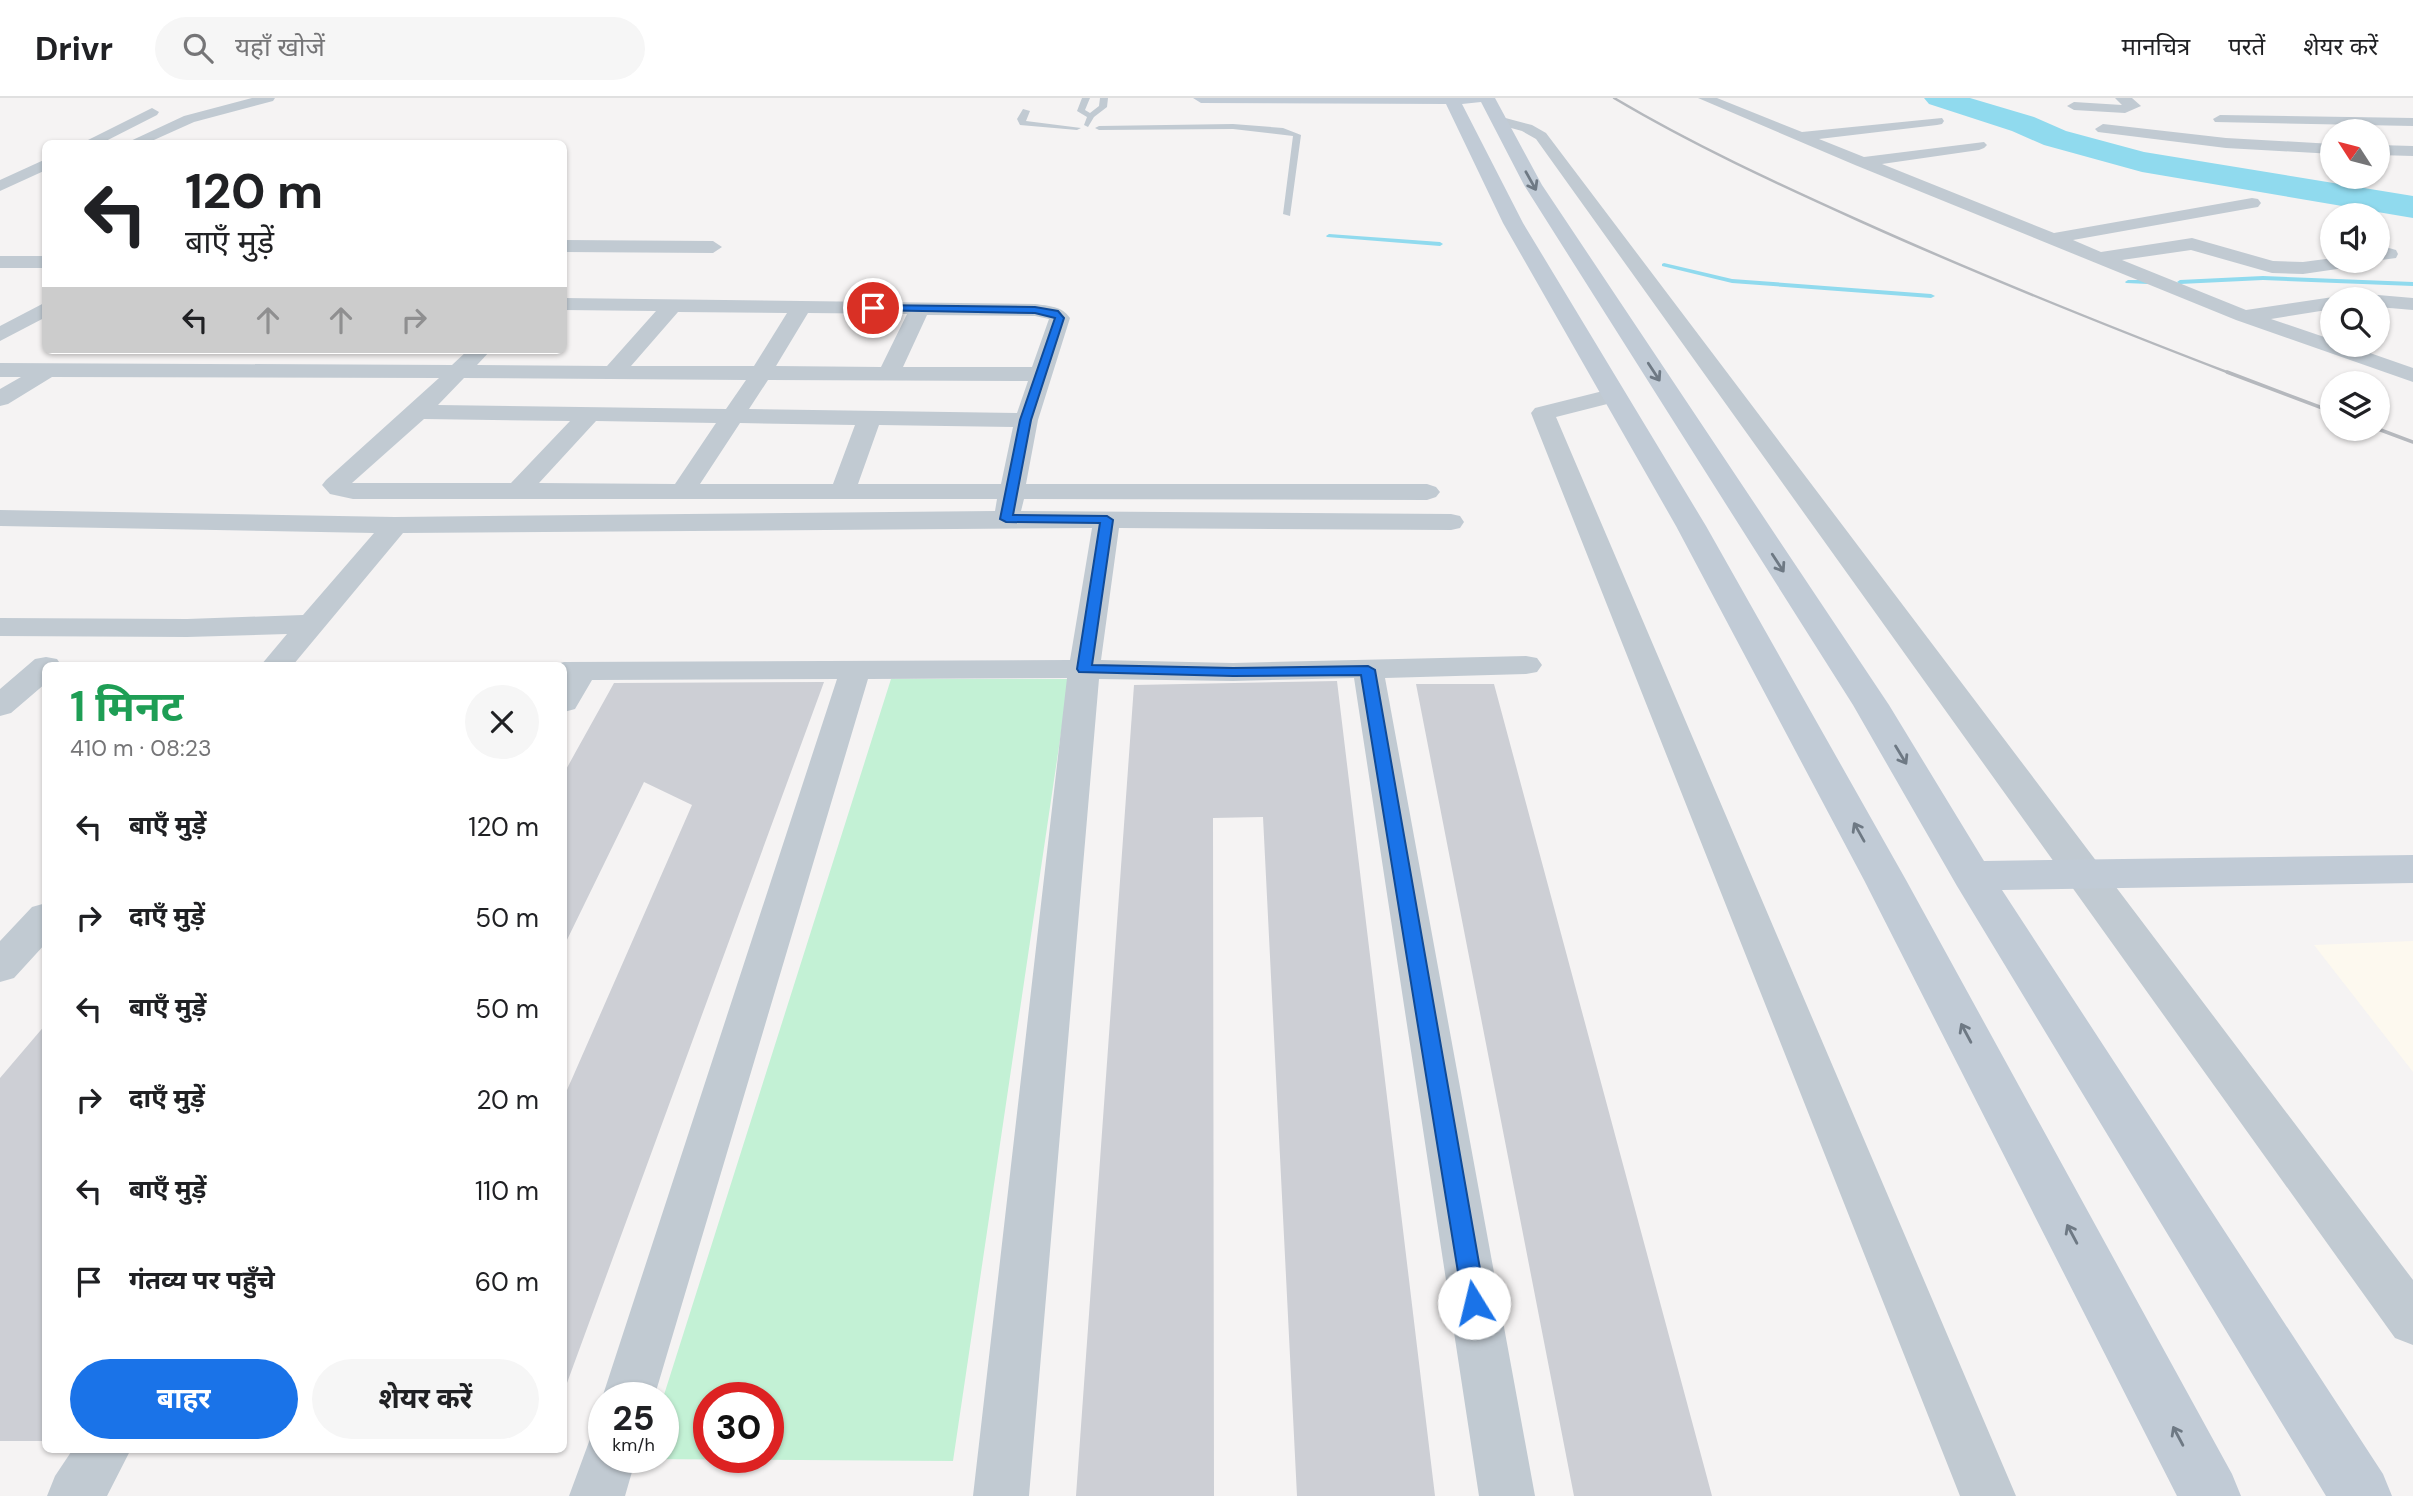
<!DOCTYPE html>
<html lang="hi">
<head>
<meta charset="utf-8">
<style>
	body { margin:0; font-family:"DM Sans","Noto Sans Devanagari",sans-serif; background:#f6f6f6; color:#202124; height:100vh; display:flex; flex-direction:column; font-size:26px; white-space:nowrap }
	* { box-sizing:border-box; margin:0 }
	p { font-size:23px; color:#757577 }
	.icon { flex:none; width:38px; height:38px; fill:none; stroke:currentColor; stroke-width:2; stroke-linecap:round; stroke-linejoin:round }
	.map { position:relative; flex:1; overflow:hidden }
	.panel { position:absolute; left:42px; top:564px; width:525px; height:791px; display:flex; flex-direction:column; background:#fff; border-radius:10px; box-shadow:0 2px 5px #0004 }
	.panel>* { flex:none }
	.banner { position:absolute; left:42px; top:42px; width:525px; height:214px; border-radius:10px; box-shadow:0 2px 5px #0004; background:#fff; color:#202124; overflow:hidden }
	.needle { width:46px; rotate:306deg }
	.controls { position:absolute; left:2320px; top:21px; display:grid; gap:14px }
	.controls a { display:grid; place-items:center; width:70px; height:70px; border-radius:50%; background:#fff; box-shadow:0 2px 5px #0004; font-size:35px }
	.speed { position:absolute; left:588px; top:1284px; display:flex; gap:14px; font-size:35px; font-weight:700; text-align:center }
	.speed>* { display:grid; place-content:center; width:91px; height:91px; border-radius:50%; background:#fff; box-shadow:0 2px 5px #0004; line-height:1 }
	.speed small { font-size:18px; font-weight:400 }
	.speed .limit { border:10px solid #d22; background:#fff; color:#111 }
	.pin { position:absolute; display:grid; place-items:center; width:60px; height:60px; color:#fff; margin:-30px; border:4px solid #fff; border-radius:50%; box-shadow:0 2px 7px #0007 }
	.me { position:absolute; width:77px; margin:-38px; rotate:351deg; stroke-linejoin:round; filter:drop-shadow(0 0 5px #0008) }
	.turn { display:flex; align-items:center; gap:24px; height:147px; padding:0 28px; font-size:32px }
	.turn .icon { width:91px; height:91px; stroke-width:2.5 }
	.turn b { display:block; font-size:49px; line-height:60px }
	.lanes { display:flex; align-items:center; height:66px; padding:0 28px; background:#0003; justify-content:center; gap:35px; direction:ltr }
	.lanes .off { opacity:.35 }
	.round { display:grid; place-items:center; flex:none; width:74px; height:74px; border-radius:37px; background:#f6f6f6 }
	.summary { display:flex; align-items:center; justify-content:space-between; height:119px; padding:0 28px }
	h1 { font-size:42px; font-weight:700; line-height:52px; color:#1e9e55 }
	.button { display:flex; gap:14px; margin-top:auto; padding:14px 28px }
	.button a { flex:1; height:80px; border-radius:42px; background:#1a73e8; color:#fff; font-size:28px; font-weight:700; line-height:80px; text-align:center }
	.button a+a { background:#f6f6f6; color:#202124 }
	ul { padding:0; list-style:none }
	li { display:flex; align-items:center; gap:21px; height:91px; padding:0 28px }
	li div { flex:1 }
	li b { display:block; font-size:26px }
	li em { font-style:normal }
	header { display:flex; align-items:center; gap:42px; box-sizing:border-box; height:98px; padding:0 35px; background:#fff; border-bottom:2px solid #e0e0e0 }
	header strong { font-size:33px }
	nav { display:flex; gap:38px; margin-inline-start:auto; font-size:24px }
	.search { width:490px; height:63px; background:#f6f6f6; display:flex; align-items:center; gap:18px; box-sizing:border-box; padding:0 24px; border-radius:38px; color:#757577; font-size:26px }
	.map>svg:first-child { display:block }
	.commercial { fill:#fdf9ef }
	.green { fill:#c3f1d5; fill-rule:evenodd }
	.lines { fill:none; stroke-linecap:round; stroke-linejoin:round }
	.stream { fill:#90daee; fill-rule:evenodd }
	.river { fill:#90daee; fill-rule:evenodd }
	.building { fill:#cdcfd5 }
	.lane { fill:#c1cad2; fill-rule:evenodd }
	.street { fill:#c1cad2; fill-rule:evenodd }
	.secondary { fill:#c1cbd6; fill-rule:evenodd }
	.rail-far1 { stroke:#b5b8bd; stroke-width:2.5 }
	.rail { stroke:#b5b8bd; stroke-width:3.5 }
	.oneway { stroke:#6e7984 }
	.route { fill:#1a73e8; stroke:#114b97; stroke-width:2 }
</style>
</head>
<body>
<header>
<strong>Drivr</strong>
<div class="search"><svg class="icon" aria-label="search" viewBox="0 0 24 24"><circle cx="10" cy="10" r="6"/><path d="M15 15l6 6"/></svg>यहाँ खोजें</div>
<nav><a>मानचित्र</a><a>परतें</a><a>शेयर करें</a></nav>
</header>
<div class="map">
<svg width="2413" height="1398" viewBox="0 0 2413 1398">
	<rect width="100%" height="100%" fill="#f5f3f3"/>
	<!-- commercial -->
	<path class="commercial" d="M2413 843V974L2314 847Z"/>
	<!-- green -->
	<path class="green" d="M891 581H1069L953 1363 643 1361 663 1360V1300ZM709 1300H768V1360H709Z"/>
	<g class="lines">
		<!-- stream -->
		<path class="stream" d="M1329 136 1440 144 1443 146 1440 148 1327 139 1326 138Z
			M1664 165 1732 181 1931 196 1935 198 1931 200 1732 185 1662 168V166Z
			M2263 178 2413 184V188L2263 182 2180 186 2177 184 2180 182Z
			M2128 182H2148L2151 184 2148 186 2126 185 2125 184Z"/>
		<!-- river -->
		<path class="river" d="M1924 0H1970L2034 19 2066 33 2144 54 2413 98V120L2142 74 2044 47 2012 33 1929 6Z"/>
	</g>
	<!-- building -->
	<path class="building" d="M1337 583 1435 1398H1297L1263 719 1213 720 1214 1398H1076L1134 587Z
		M824 584 567 1285 564 1284V999L692 707 644 684 564 848V675L614 585Z
		M1416 586H1494L1712 1398H1574Z
		M46 926V1343H0V980Z"/>
	<g class="lines">
		<!-- lane -->
		<path class="lane" d="M1082 0H1090L1085 12 1090 15 1099 8 1100 0H1108L1107 9 1094 19 1088 29 1084 27 1087 19 1077 13Z
			M1023 11 1030 13 1026 23 1081 30 1077 32 1020 27 1017 21Z
			M1233 26 1283 30 1301 37 1290 118 1283 116 1293 38 1233 31 1099 32 1095 30 1099 28Z"/>
		<!-- street -->
		<path class="street" d="M252 0H275L273 3 194 24 145 46H124L184 18Z
			M1698 0H1717L1802 34 1942 20 1944 23 1942 26 1937 27 1819 41 1864 59 1984 44 1987 47 1984 50 1979 52 1882 66 2054 135 2252 100 2258 101 2261 105 2258 109 2252 110 2073 142 2101 154 2192 140 2273 163 2303 164 2333 160V163H2360L2358 167 2351 169 2303 176 2272 175 2191 152 2122 162 2246 212 2333 199 2340 201H2333V211L2271 221 2333 242V247H2347L2413 270V284L2236 222 1855 67Z
			M2115 0H2132L2141 8 2125 15 2074 12 2067 8 2074 4 2122 7Z
			M152 10 159 14 157 17 100 46H80Z
			M2220 17 2413 20V28L2215 24 2213 21Z
			M1498 18 1532 27 1546 35 2413 1182V1247L2395 1240 1536 41 1522 33 1493 25 1491 22 1493 19Z
			M2103 26 2226 40 2333 46V56L2226 50 2098 34 2095 31Z
			M2378 47 2413 48V58L2378 57Z
			M46 61V72L0 93V82Z
			M564 142 713 143 722 149 713 155 564 154Z
			M2389 150 2396 152 2398 156 2396 160 2374 163H2378V152Z
			M0 158H46V170H0Z
			M2378 197 2413 200V212L2378 209V201H2369Z
			M564 200 1035 206C1049 208 1062 208 1070 220L1038 322 1026 386H1427L1436 389 1440 394 1436 399 1427 402 1024 401 1021 413 1451 416 1460 418 1464 424 1460 430 1451 432 1119 430 1101 562 1233 565 1526 558 1537 560 1542 567 1537 574 1526 576 1385 580 1535 1398H1479L1354 580 1233 583 1099 581 1029 1398H973L1067 580 868 581 654 1300H604V1305L602 1300 837 581 592 582 575 611 564 614V567H553L564 564 1070 562 1092 430 403 435 293 567H261L287 536 187 539 0 538V520L187 521 303 517 374 435 0 428V412L395 419 995 413 997 401H353L330 396 322 387 326 382 439 280 52 279 8 306 0 308V291L21 279H0V265L452 267 468 252H491L477 267 607 268 656 213 564 212ZM678 214 787 215 754 268H631ZM808 215 907 216 881 269 776 268ZM927 217 1035 218 1049 221 1032 269H903ZM464 280 746 282 726 311 438 307ZM768 282 1028 283 1017 315 749 311ZM424 321 570 323 511 385H352ZM596 323 716 325 675 386 539 385ZM740 325 855 327 833 386H700ZM879 327 1013 329 1001 386H858Z
			M46 204V219L0 243V228Z
			M1615 290 1623 292 1626 297 1623 302 1556 319 2016 1398H1960L1531 315 1535 310Z
			M46 559 57 561 61 567H46V585L11 615 0 618V591L35 561Z
			M46 805V845L14 880 0 884V843L32 809Z
			M604 1335V1360H636L625 1398H569L590 1341Z
			M73 1351H131L107 1398H47L55 1378Z"/>
		<!-- secondary -->
		<path class="secondary" d="M1193 0H1495L1542 87 1889 607 1984 763 2413 757V785L2002 792 2383 1376 2392 1398H2326L1957 788 1853 607 1524 87 1481 4 1462 6 1523 125 1706 428 1906 782 2232 1376 2241 1398H2177L1864 782 1676 428 1503 125 1446 6 1201 5Z"/>
		<!-- rail-far1 -->
		<path class="rail-far1" d="M1614 0C1693 47 1776 85 1860 123 1982 178 2107 228 2232 276"/>
		<!-- rail -->
		<path class="rail" d="M2227 274 2333 314
			M2378 331 2413 344"/>
	</g>
	<!-- one-way arrows -->
	<defs><path id="oneway-shaft" d="M-6 0H5M1.5-3L5.5 0L1.5 3" fill="none" stroke-width="1.6" stroke-linecap="round" stroke-linejoin="round" transform="scale(1.75)"/></defs>
	<g class="oneway">
		<use href="#oneway-shaft" transform="translate(1531 83) rotate(61)"/>
		<use href="#oneway-shaft" transform="translate(1654 274) rotate(57)"/>
		<use href="#oneway-shaft" transform="translate(1778 465) rotate(57)"/>
		<use href="#oneway-shaft" transform="translate(1901 657) rotate(59)"/>
		<use href="#oneway-shaft" transform="translate(1859 734) rotate(-119)"/>
		<use href="#oneway-shaft" transform="translate(1966 935) rotate(-118)"/>
		<use href="#oneway-shaft" transform="translate(2072 1136) rotate(-118)"/>
		<use href="#oneway-shaft" transform="translate(2178 1338) rotate(-118)"/>
	</g>
	<!-- route -->
	<path class="route" d="M873 207 1035 209 1058 213 1064 220 1031 322 1013 417 1107 418 1113 422 1092 567 1233 570 1368 568 1375 572 1486 1205 1482 1213 1474 1216 1466 1213 1463 1205 1361 577 1233 578 1079 574 1077 571 1100 425 1006 424 1000 421 1020 322 1055 220 1035 215 869 212 868 210Z"/>
</svg>
<div class="controls">
<a><svg class="needle" viewBox="-14 -14 28 28"><path d="M0-13l5 13h-10z" fill="#e53935"/><path d="M0 13l5-13h-10z" fill="#757577"/></svg></a>
<a><svg class="icon" aria-label="sound" viewBox="0 0 24 24"><path d="M4 9h4l5-4v14l-5-4H4zM17 9q2 3 0 6"/></svg></a>
<a><svg class="icon" aria-label="search" viewBox="0 0 24 24"><circle cx="10" cy="10" r="6"/><path d="M15 15l6 6"/></svg></a>
<a><svg class="icon" aria-label="layers" viewBox="0 0 24 24"><path d="M12 4l9 5-9 5-9-5zM3 14l9 5 9-5"/></svg></a>
</div>
<div class="speed"><div>25<small>km/h</small></div><div class="limit">30</div></div>
<div class="pin" style="left:873px;top:210px;background:#d93025"><svg class="icon" aria-label="arrive" viewBox="0 0 24 24"><path d="M6 21V4h12l-3 4 3 4H6"/></svg></div>
<svg class="me" style="left:1474px;top:1205px" viewBox="-20 -20 40 40"><circle r="19" fill="#fff"/><path d="M0-13L10 11 0 6-10 11z" fill="#1a73e8"/></svg>
<div class="banner">
<div class="turn"><svg class="icon" aria-label="left" viewBox="0 0 24 24"><path d="M17 20v-9H6M10 6l-5 5 5 5"/></svg><div><b>120 m</b>बाएँ मुड़ें</div></div>
<div class="lanes"><svg class="icon" aria-label="left" viewBox="0 0 24 24"><path d="M17 20v-9H6M10 6l-5 5 5 5"/></svg><svg class="icon off" aria-label="ahead" viewBox="0 0 24 24"><path d="M12 20V5M6 11l6-6 6 6"/></svg><svg class="icon off" aria-label="ahead" viewBox="0 0 24 24"><path d="M12 20V5M6 11l6-6 6 6"/></svg><svg class="icon off" aria-label="right" viewBox="0 0 24 24"><path d="M7 20v-9h11M14 6l5 5-5 5"/></svg></div>
</div>
<section class="panel">
<div class="summary"><div><h1>1 मिनट</h1><p>410 m · 08:23</p></div><a class="round"><svg class="icon" aria-label="close" viewBox="0 0 24 24"><path d="M6 6l12 12M18 6L6 18"/></svg></a></div>
<ul>
<li><svg class="icon" aria-label="left" viewBox="0 0 24 24"><path d="M17 20v-9H6M10 6l-5 5 5 5"/></svg><div><b>बाएँ मुड़ें</b></div><em>120 m</em></li>
<li><svg class="icon" aria-label="right" viewBox="0 0 24 24"><path d="M7 20v-9h11M14 6l5 5-5 5"/></svg><div><b>दाएँ मुड़ें</b></div><em>50 m</em></li>
<li><svg class="icon" aria-label="left" viewBox="0 0 24 24"><path d="M17 20v-9H6M10 6l-5 5 5 5"/></svg><div><b>बाएँ मुड़ें</b></div><em>50 m</em></li>
<li><svg class="icon" aria-label="right" viewBox="0 0 24 24"><path d="M7 20v-9h11M14 6l5 5-5 5"/></svg><div><b>दाएँ मुड़ें</b></div><em>20 m</em></li>
<li><svg class="icon" aria-label="left" viewBox="0 0 24 24"><path d="M17 20v-9H6M10 6l-5 5 5 5"/></svg><div><b>बाएँ मुड़ें</b></div><em>110 m</em></li>
<li><svg class="icon" aria-label="arrive" viewBox="0 0 24 24"><path d="M6 21V4h12l-3 4 3 4H6"/></svg><div><b>गंतव्य पर पहुँचे</b></div><em>60 m</em></li>
</ul>
<div class="button"><a>बाहर</a><a>शेयर करें</a></div>
</section>
</div>
</body>
</html>
